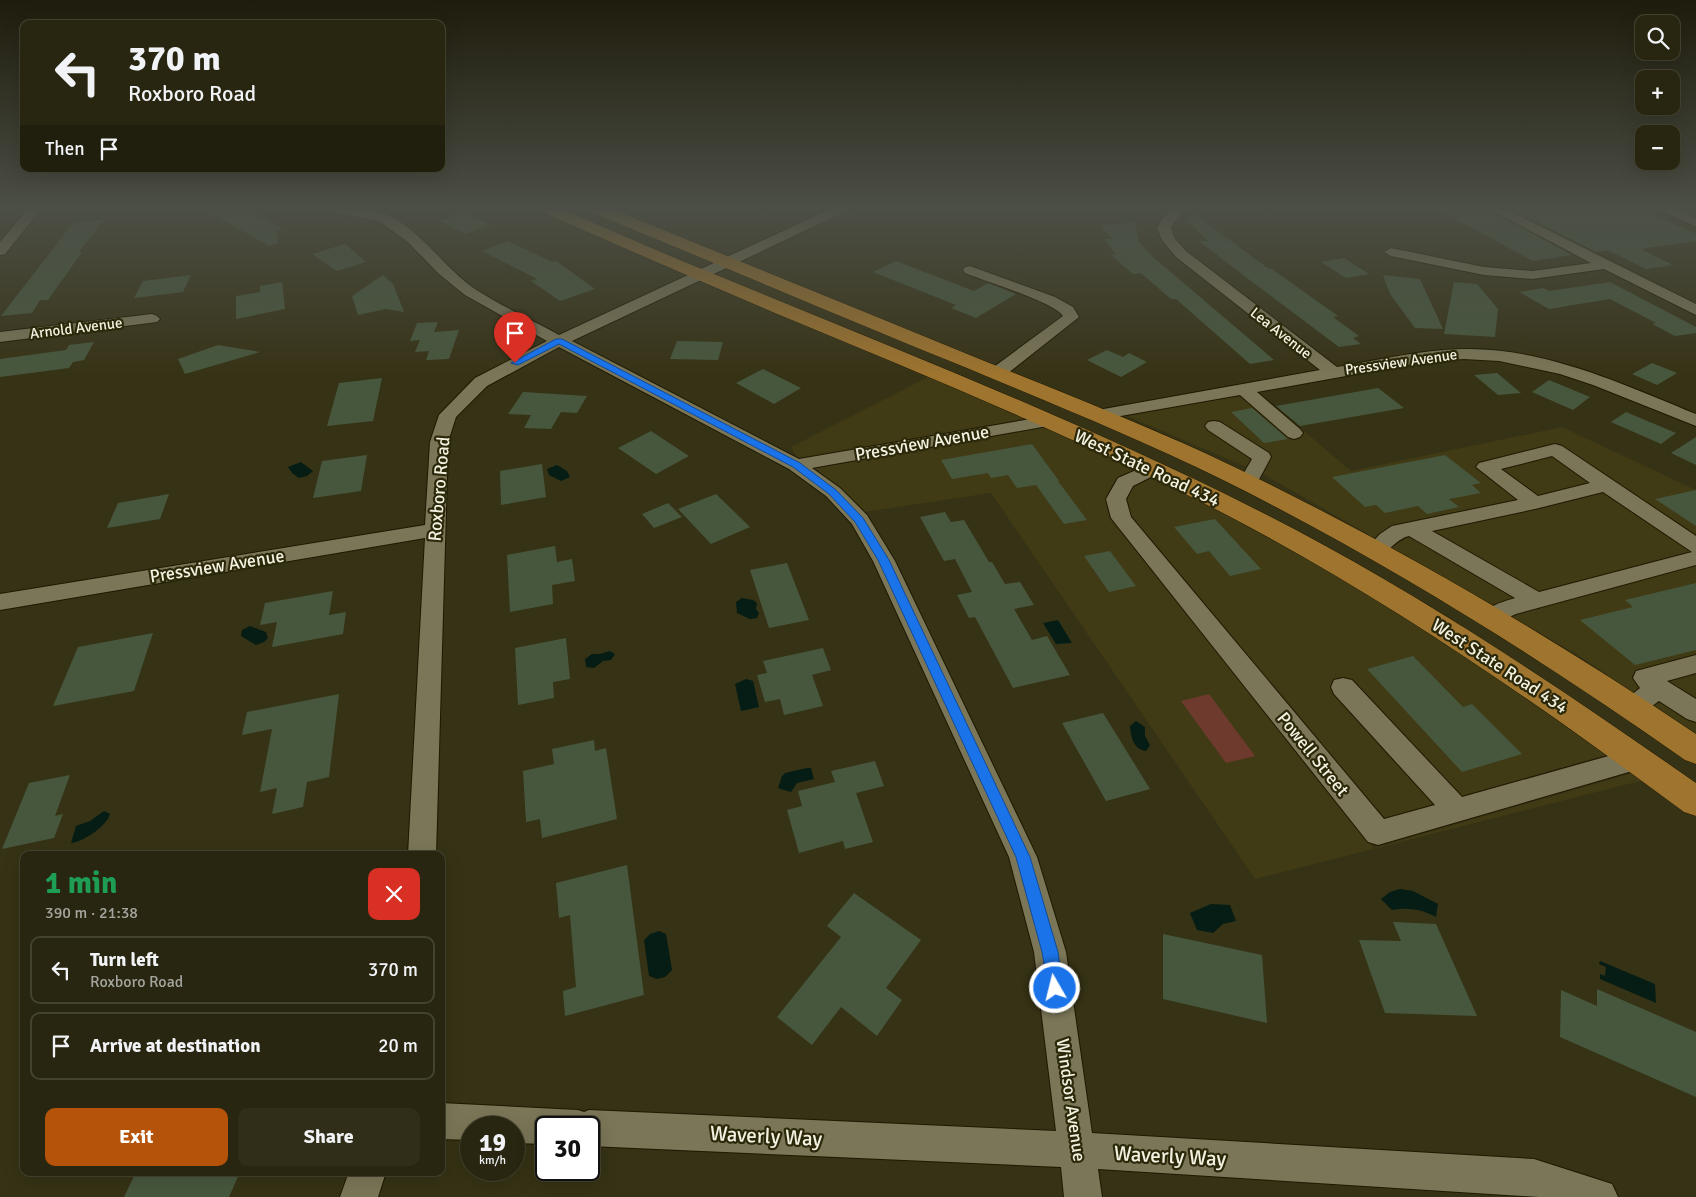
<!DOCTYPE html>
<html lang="en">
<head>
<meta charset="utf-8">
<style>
	body { margin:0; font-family:Signika,sans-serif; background:#302e19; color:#f1f3f6; height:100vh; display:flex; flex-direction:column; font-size:19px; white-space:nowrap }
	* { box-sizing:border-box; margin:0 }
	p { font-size:16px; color:#a5a59f }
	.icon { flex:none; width:28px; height:28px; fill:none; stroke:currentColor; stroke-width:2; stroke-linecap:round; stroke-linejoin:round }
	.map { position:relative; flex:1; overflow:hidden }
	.sheet { position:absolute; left:20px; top:851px; width:425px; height:325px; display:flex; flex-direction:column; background:#282610; border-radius:10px; box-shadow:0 5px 20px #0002,0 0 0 1px #444330 }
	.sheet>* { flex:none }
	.banner { position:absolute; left:20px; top:20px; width:425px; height:152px; border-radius:10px; box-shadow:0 5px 20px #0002,0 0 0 1px #444330; background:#282610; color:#f1f3f6; overflow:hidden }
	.tools { position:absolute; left:1635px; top:15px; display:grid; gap:10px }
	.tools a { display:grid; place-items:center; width:45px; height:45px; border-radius:10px; background:#282610; box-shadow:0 5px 20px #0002,0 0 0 1px #444330; font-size:25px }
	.speed { position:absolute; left:460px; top:1116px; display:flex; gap:10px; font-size:25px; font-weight:700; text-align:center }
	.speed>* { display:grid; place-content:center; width:65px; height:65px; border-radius:50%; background:#282610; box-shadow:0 5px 20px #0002,0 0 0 1px #444330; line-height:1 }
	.speed small { font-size:12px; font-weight:400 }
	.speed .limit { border:2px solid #111; border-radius:8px; background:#fff; color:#111 }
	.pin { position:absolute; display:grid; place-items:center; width:42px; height:42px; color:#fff; margin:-51px -21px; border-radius:50% 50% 50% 0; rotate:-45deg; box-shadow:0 0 5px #0007 }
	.pin .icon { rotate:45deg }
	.me { position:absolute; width:55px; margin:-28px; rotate:352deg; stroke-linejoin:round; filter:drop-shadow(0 0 4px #0008) }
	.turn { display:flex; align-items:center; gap:18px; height:105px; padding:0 25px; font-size:22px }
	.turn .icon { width:65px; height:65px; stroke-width:2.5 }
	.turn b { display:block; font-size:35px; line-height:42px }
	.then { display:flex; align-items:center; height:48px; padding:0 25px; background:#0003; gap:10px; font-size:19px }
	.round { display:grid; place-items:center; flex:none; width:52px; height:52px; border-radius:10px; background:#302e19 }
	.head { display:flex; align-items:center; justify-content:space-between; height:85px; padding:0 25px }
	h1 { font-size:30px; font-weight:700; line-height:38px; color:#1e9e55 }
	.primary-button { display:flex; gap:10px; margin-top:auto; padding:10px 25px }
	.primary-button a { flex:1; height:58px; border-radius:10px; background:#b45309; color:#fff; font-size:20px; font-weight:700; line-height:58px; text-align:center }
	.primary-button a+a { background:#302e19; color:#f1f3f6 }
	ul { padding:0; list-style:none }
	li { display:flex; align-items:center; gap:15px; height:68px; margin:0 10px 8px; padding:0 15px; border:2px solid #444330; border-radius:10px }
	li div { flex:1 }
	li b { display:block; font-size:19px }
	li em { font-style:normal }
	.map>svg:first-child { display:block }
	.built { fill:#403a15 }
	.green { fill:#6e3a2e }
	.water { fill:#051d14 }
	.building { fill:#47573d }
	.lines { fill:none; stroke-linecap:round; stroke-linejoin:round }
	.minor-casing { stroke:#1e1900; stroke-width:2 }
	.major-casing { stroke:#1e1900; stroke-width:1 }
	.minor { fill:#7b7657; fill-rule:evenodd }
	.major { fill:#9f742e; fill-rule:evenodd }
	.route { fill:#1a73e8; stroke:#114b97 }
	.labels { text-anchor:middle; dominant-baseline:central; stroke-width:4.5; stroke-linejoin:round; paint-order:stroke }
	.far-street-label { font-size:15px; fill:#f3f1e0; stroke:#2c280a }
	.street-label { font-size:18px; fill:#f3f1e0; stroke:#2c280a }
	.near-street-label { font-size:21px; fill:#f3f1e0; stroke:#2c280a }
</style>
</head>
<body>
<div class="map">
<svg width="1696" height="1197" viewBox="0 0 1696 1197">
	<rect width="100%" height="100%" fill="#363215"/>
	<!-- built -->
	<path class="built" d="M932 375 1030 419 799 459 797 458 791 447Z
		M1257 391 1351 471 1562 427 1696 490V736L1578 655 1265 475 1125 415Z
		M1046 426 1137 469 1115 480 1106 497 1111 520 1374 848 1639 771 1648 779 1255 879 991 493 864 512 842 489 813 467Z
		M1153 477 1186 493 1376 597 1613 753 1382 819 1131 517 1127 500 1134 485Z"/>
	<!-- green -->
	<path class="green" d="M1209 694 1255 756 1226 763 1181 701Z"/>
	<!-- water -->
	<path class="water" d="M301 462 313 471 307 476 299 478 292 473 288 467Z
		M557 465 567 471 570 477 561 481 549 475 547 469Z
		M742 598 753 600 757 603 756 609 759 613 757 618 750 619 737 613 736 602Z
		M1058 620 1072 643 1056 644 1043 623Z
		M250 626 266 632 268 638 264 642 256 645 241 636 242 630Z
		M610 651 615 654 611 660 603 661 594 668 586 667 585 659 592 654H600Z
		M746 679 753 681 759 707 741 711 735 684Z
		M1136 721 1145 727V736L1150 745 1146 751C1133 749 1131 737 1130 726Z
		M807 768H811L814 779 797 783 791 792 778 788 782 776 785 773Z
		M104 811 110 814C107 826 83 842 71 843L76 826 90 821Z
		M1400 889 1413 891 1438 904 1436 917C1422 909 1408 907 1392 910L1381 899 1390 892Z
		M1211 904 1230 905 1236 921 1223 924 1213 933 1197 930 1190 913Z
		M659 931 666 934 672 970 665 977 657 979 649 976 644 940 650 934Z
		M1600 961 1655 984 1656 1003 1600 979V974L1605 976 1606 967 1599 964Z"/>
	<!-- building -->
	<path class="building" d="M204 209H245L283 229 275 232 277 233 278 243 269 246Z
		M1437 209H1487L1572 255 1533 261Z
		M1511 209H1640L1696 234V241L1641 249 1673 265 1646 269 1607 250 1596 252Z
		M465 212 490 225 465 234 440 221Z
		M1193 213 1269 269H1272L1338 316 1333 317 1359 336 1353 338 1361 344 1339 347 1247 278 1199 241H1208L1187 220Z
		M104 220 79 252H82L48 300H40L32 313 1 316 73 223Z
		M1135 222 1139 242 1153 257 1274 360 1250 364 1176 299H1171L1141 273 1133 274 1111 255 1116 254 1104 239H1112L1101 226Z
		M508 241 552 262 556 261 595 289 560 301 531 281 537 279 482 251Z
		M345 244 366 262 337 271 312 254Z
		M1344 258 1369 274 1346 278 1321 262Z
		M896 261 974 291 988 283 1016 294 976 318 951 308 956 305 873 272Z
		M191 275 183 292 134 298 143 281Z
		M383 275 393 284 404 312 386 309 358 315 352 296Z
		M1383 275 1420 279 1443 329 1415 328 1390 294Z
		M282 282 285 309 236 319V296L260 292V286Z
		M1454 282 1477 284 1498 309 1495 337 1444 334Z
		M1610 282 1696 327V333L1675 336 1652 324 1656 323 1610 299 1549 309 1519 292 1544 288 1549 291Z
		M438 322 434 332 459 330 449 359 426 360 429 351 415 352 420 340 410 341 417 323Z
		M677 341 723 342 718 360 670 359Z
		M94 342 84 360 73 362 69 368 0 377V359L66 350 69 345Z
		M218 345 260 352 185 374 178 359Z
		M1107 350 1123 357 1129 353 1147 362 1121 377 1087 360Z
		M1652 363 1677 373 1657 385 1632 374Z
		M763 369 801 388 774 404 736 383Z
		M1497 373 1521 393 1498 395 1474 375Z
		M382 378 373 421 327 426 339 383Z
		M1549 380 1590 397 1573 410 1532 392Z
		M1378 388 1404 408 1300 426 1276 406Z
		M523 392 587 396 577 413 561 412 551 429 524 428 531 415 508 414Z
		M1252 408 1287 438 1288 439 1264 443 1231 412Z
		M1626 412 1676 433 1661 444 1611 422Z
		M651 431 689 456 656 474 618 448Z
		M1696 437V465L1671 453Z
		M1032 444 1059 481H1058L1087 520 1064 524 1036 485 1017 488 1008 475 991 478 988 473 952 479 941 460Z
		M367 455 361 491 313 498 322 461Z
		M1445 455 1481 483 1472 485 1481 493 1449 499 1459 507 1427 514 1418 506 1385 513 1376 505 1365 507 1332 477Z
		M542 464 546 497 501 505 500 471Z
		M1696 490V526L1655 499Z
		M169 494 160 519 107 528 118 503Z
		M716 494 750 527 711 544 678 509Z
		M668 503 682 517 654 528 642 514Z
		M945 512 951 522 964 520 989 562H992L1005 584 1020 582 1034 605 1014 609 1032 640 1047 636 1070 675 1013 688 975 617 969 618 957 595 972 592 955 559 944 561 920 517Z
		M1215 519 1261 569 1230 576 1209 551 1197 554 1174 527Z
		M555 546 557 562 572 559 575 581 552 585 553 604 510 612 507 555Z
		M1110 551 1136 586 1109 592 1084 556Z
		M787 563 809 620 769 628 750 570Z
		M1696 583V650L1635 665 1580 620 1633 607 1625 600Z
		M333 591 329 615 346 612 343 634 272 647 277 622 260 625 265 603Z
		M153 633 134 691 53 706 78 647Z
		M566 638 570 679 553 682 554 698 518 705 515 648Z
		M823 648 831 670 812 675 823 706 784 715 780 699 765 702 757 675 767 673 763 661Z
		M1413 656 1463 707 1472 704 1522 754 1462 772 1367 669Z
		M339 694 329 777 307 782 303 807 272 814 277 788 260 792 272 729 242 735 247 712Z
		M1103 713 1150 789 1106 801 1062 723Z
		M594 740 595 751 606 748 617 819 542 838 540 819 526 822 523 771 554 764 552 749Z
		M875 761 884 786 856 793 873 842 845 849 843 841 799 853 787 810 802 806 798 791 835 782 831 771Z
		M70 775 55 816 63 814 54 838 2 849 29 783Z
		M627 865 644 995 565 1016 563 991 576 987 570 915 559 918 556 883Z
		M854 893 921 940 886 988 902 1000 877 1036 841 1007 812 1045 777 1017 841 937 827 926Z
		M1393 922 1436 924 1477 1016 1385 1013 1359 940 1401 941Z
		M1163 934 1262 955 1267 1023 1163 999Z
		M1597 989 1696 1032V1097L1560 1037 1561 990 1597 1006Z
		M136 1172H240L229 1197H124Z"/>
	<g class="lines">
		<!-- minor casing -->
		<g class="minor-casing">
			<path id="minor" d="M28 209H41L5 254 0 255V242Z
				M330 209C348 209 370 208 387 215 419 228 445 269 475 289 501 306 532 320 559 335L815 216 832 209H851L572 341 799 459 1048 416 1054 417 1057 421 1054 425 1048 426 812 468 840 488 867 515 895 561 1037 857 1066 952 1092 1133 1534 1159 1612 1184 1618 1197H1539L1098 1169 1102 1197H1064L1061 1167 589 1146V1128H546V1144L514 1143V1128H471V1140L441 1139V1103L578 1110 584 1112 589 1110 1056 1131 1034 952 1009 857 873 561 852 524 826 496 789 469 559 347 487 386 456 417 448 442 436 855H408L425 538 0 610V594L425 525 430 442 439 415 475 378 547 341 465 295 439 274 408 242 379 221 336 213Z
				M1173 209H1187L1174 222 1171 228 1175 239 1186 251 1337 367C1379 360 1420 350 1462 349 1543 347 1623 384 1696 414V426L1593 385 1560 374 1499 361 1464 359 1429 361 1257 392 1300 429 1303 433 1300 437 1294 439 1288 437 1240 395 1098 420 1092 419 1089 415 1092 411 1098 410 1320 370 1176 257 1162 240 1157 228 1163 217Z
				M1489 209H1506L1696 304V315L1604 269 1532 279 1484 275 1391 256 1384 252 1391 248 1484 267 1532 271 1591 263Z
				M1659 209H1677L1696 218V227Z
				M970 266 1055 297 1073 307 1079 317 1003 377H991L989 373 991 369 1063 316C1056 303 982 280 965 273L963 270 965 267Z
				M152 314 157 316 160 319 157 322 0 342V332Z
				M1214 421 1220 422 1269 453 1271 457 1255 487 1248 489 1241 487 1238 483 1252 459 1208 430 1205 426 1208 422Z
				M1555 444 1562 446 1696 536V565L1516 614 1491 625 1483 623 1480 617C1486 606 1503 602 1515 598L1409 536C1392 540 1387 560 1368 555L1365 550 1380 534 1392 526 1518 500 1476 467 1479 463ZM1552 456 1590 483 1538 496 1501 469ZM1603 492 1692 552 1539 592 1432 531 1535 509Z
				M1152 463 1159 465 1162 469 1159 473 1133 486 1126 499 1131 517 1384 819 1435 805 1334 694 1331 687 1334 680 1343 678 1352 680 1462 797 1637 748 1646 751 1650 759 1646 767 1378 845 1368 842 1111 518 1106 499 1118 478Z
				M1696 655V673L1667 681 1696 699V722L1687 719 1659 701C1645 710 1642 721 1624 715L1620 708 1624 701 1640 688 1633 678 1636 671Z
				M349 1172H386L378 1197H340Z"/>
		</g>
		<!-- major casing -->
		<g class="major-casing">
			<path id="major" d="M541 209H562C606 228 648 247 692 265 895 349 1101 428 1296 530 1436 604 1567 693 1696 783V816L1684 812C1536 702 1385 597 1221 512 1076 437 925 375 775 313 697 280 620 246 542 212Z
				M590 209H612C734 259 856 308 977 358 1054 389 1131 419 1207 454 1377 534 1540 629 1696 734V764L1685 760C1537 656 1384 560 1221 479 1138 438 1053 404 967 368 842 317 717 264 591 212Z"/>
		</g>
		<!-- minor -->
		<use href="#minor" class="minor"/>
		<!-- major -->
		<use href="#major" class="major"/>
	</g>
	<!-- sky -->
	<linearGradient id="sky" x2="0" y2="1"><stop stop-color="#1e1c0c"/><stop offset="0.55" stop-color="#4c4f46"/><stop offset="1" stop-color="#4c4f46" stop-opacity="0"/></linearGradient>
	<rect width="1696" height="377" fill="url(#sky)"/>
	<!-- route -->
	<path class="route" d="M556 339H562L800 463 836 490 863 518 889 560 1030 857 1058 952 1063 988 1061 993 1055 996 1049 993 1042 952 1016 857 878 560 855 522 829 494 793 467 559 344 518 365 511 363Z"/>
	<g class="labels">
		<!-- far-street labels -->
		<g class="far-street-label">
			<text transform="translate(76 328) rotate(-7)">Arnold Avenue</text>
			<text transform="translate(1281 333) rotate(38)">Lea Avenue</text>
			<text transform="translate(1401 362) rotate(-8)">Pressview Avenue</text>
		</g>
		<!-- street labels -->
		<g class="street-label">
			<text transform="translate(922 443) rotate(-10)">Pressview Avenue</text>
			<text transform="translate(1147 468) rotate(25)">West State Road 434</text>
			<text transform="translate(439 489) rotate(-85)">Roxboro Road</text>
			<text transform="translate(217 566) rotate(-9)">Pressview Avenue</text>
			<text transform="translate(1500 666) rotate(33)">West State Road 434</text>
			<text transform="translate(1313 754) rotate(51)">Powell Street</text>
			<text transform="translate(1071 1100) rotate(82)">Windsor Avenue</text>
		</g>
		<!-- near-street labels -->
		<g class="near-street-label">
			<text transform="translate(766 1136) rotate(3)">Waverly Way</text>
			<text transform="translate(1170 1156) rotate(3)">Waverly Way</text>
		</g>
	</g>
</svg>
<div class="tools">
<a><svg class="icon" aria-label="search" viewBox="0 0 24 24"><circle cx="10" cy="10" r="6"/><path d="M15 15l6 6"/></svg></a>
<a>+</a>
<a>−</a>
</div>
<div class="speed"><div>19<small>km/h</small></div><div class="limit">30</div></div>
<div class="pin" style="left:515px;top:363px;background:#d93025"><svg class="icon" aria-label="arrive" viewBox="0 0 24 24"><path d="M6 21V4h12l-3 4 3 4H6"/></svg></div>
<svg class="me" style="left:1055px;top:988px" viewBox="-20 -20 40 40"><circle r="17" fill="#1a73e8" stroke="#fff" stroke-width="3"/><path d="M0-11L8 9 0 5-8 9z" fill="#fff"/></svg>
<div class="banner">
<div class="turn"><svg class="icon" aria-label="left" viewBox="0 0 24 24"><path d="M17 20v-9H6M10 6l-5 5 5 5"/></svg><div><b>370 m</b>Roxboro Road</div></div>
<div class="then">Then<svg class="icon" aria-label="arrive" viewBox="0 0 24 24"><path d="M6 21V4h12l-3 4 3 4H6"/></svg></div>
</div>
<section class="sheet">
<div class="head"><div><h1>1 min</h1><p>390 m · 21:38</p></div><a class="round" style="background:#d93025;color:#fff"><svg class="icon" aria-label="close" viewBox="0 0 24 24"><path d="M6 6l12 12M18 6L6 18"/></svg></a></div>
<ul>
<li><svg class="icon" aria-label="left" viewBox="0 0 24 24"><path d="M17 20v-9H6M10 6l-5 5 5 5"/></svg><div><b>Turn left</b><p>Roxboro Road</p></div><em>370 m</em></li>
<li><svg class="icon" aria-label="arrive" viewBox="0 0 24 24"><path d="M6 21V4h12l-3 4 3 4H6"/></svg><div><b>Arrive at destination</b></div><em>20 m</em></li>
</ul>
<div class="primary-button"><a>Exit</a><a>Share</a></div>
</section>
</div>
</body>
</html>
